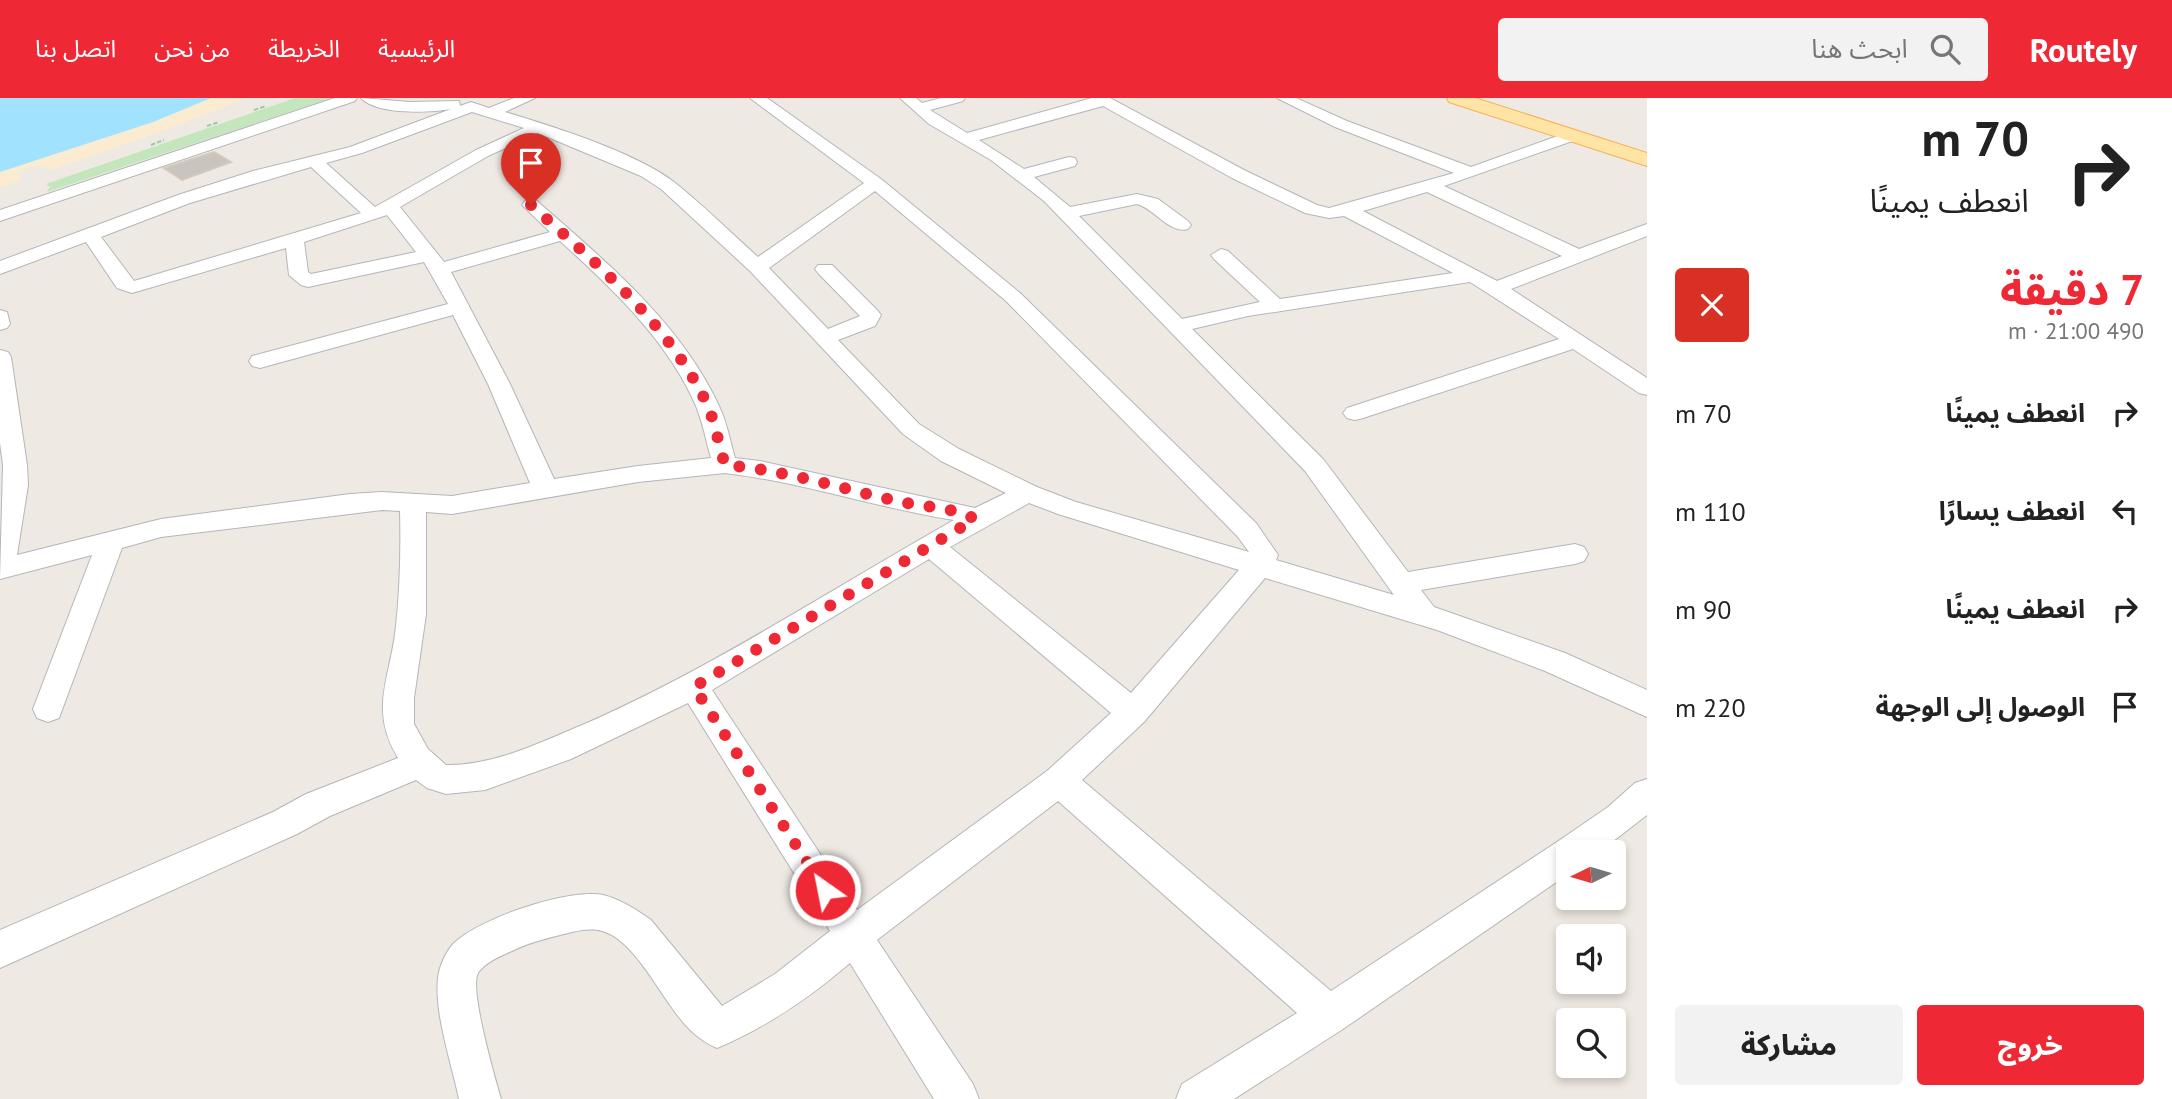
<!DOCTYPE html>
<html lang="ar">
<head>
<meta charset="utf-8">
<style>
	body { margin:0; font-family:"PT Sans","Noto Sans Arabic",sans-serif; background:#f2f2f2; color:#222; direction:rtl; height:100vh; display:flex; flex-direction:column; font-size:26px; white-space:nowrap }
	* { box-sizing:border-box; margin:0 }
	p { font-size:23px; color:#767676 }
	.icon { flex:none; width:38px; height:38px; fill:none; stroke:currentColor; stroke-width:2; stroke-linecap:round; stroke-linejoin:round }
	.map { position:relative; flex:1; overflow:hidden; direction:ltr }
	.side { display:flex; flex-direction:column; background:#fff; width:525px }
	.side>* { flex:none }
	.hud { background:#fff; color:#222; overflow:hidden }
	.needle { width:46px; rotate:265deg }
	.tools { position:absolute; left:1556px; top:742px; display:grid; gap:14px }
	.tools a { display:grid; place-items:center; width:70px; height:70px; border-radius:7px; background:#fff; box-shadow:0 4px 10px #0003; font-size:35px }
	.pin { position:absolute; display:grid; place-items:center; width:60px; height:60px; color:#fff; margin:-72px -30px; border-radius:50% 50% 50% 0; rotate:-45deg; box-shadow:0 0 7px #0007 }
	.pin .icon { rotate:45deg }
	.me { position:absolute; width:77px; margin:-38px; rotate:327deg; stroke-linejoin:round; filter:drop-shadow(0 0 5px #0008) }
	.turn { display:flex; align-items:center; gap:24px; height:147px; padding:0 28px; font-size:32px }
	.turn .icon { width:91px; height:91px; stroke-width:2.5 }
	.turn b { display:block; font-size:49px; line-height:60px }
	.round { display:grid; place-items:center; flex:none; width:74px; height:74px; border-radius:7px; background:#f2f2f2 }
	.summary { display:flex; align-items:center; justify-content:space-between; height:119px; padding:0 28px }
	h1 { font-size:42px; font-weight:800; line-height:52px; color:#ee2834 }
	.primary-button { display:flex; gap:14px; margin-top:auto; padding:14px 28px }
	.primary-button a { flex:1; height:80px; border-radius:7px; background:#ee2834; color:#fff; font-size:28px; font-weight:800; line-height:80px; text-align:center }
	.primary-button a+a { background:#f2f2f2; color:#222 }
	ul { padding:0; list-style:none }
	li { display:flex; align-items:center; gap:21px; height:98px; padding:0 28px }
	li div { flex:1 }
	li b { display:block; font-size:26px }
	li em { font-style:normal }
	header { display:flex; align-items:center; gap:42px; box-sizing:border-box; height:98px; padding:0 35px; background:#ee2834; color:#fff }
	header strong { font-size:33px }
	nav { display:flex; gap:38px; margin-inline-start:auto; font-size:24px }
	.search { width:490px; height:63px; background:#f2f2f2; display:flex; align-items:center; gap:18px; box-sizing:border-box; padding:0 24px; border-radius:7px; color:#767676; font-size:26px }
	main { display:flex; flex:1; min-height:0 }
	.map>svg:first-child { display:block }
	.green { fill:#c3e6bd }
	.sand { fill:#fbebd0 }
	.water { fill:#a1e3ff }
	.building { fill:#c9c4be; stroke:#d2cac0; stroke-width:2 }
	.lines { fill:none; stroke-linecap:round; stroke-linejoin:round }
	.minor-casing { stroke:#b3b6ba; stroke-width:2 }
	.major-casing { stroke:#f5b254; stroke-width:2 }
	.path { stroke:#99cca0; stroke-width:2; stroke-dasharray:4.5 2; stroke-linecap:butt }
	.minor { fill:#fff; fill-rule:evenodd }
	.major { fill:#ffe4a6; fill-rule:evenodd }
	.route { stroke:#ee2834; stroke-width:12; stroke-dasharray:0 21.6 }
</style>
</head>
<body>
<header>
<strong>Routely</strong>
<div class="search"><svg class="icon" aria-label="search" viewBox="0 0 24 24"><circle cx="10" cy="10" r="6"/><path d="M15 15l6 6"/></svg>ابحث هنا</div>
<nav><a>الرئيسية</a><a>الخريطة</a><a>من نحن</a><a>اتصل بنا</a></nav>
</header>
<main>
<section class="side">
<div class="hud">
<div class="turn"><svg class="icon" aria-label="right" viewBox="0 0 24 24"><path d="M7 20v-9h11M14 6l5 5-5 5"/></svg><div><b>70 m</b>انعطف يمينًا</div></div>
</div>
<div class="summary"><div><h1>7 دقيقة</h1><p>490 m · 21:00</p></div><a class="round" style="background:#d93025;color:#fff"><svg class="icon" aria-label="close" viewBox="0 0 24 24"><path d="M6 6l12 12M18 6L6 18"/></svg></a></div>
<ul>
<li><svg class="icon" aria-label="right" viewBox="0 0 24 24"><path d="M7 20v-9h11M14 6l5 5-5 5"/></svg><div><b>انعطف يمينًا</b></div><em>70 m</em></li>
<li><svg class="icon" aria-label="left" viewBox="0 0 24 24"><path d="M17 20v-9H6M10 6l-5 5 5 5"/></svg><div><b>انعطف يسارًا</b></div><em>110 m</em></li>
<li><svg class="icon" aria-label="right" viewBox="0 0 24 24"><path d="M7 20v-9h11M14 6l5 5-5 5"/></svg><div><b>انعطف يمينًا</b></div><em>90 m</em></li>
<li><svg class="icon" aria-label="arrive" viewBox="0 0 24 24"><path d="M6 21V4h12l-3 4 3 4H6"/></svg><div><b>الوصول إلى الوجهة</b></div><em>220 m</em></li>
</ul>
<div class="primary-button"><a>خروج</a><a>مشاركة</a></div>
</section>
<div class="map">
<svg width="1647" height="1001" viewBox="0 0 1647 1001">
	<rect width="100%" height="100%" fill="#eee9e2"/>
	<!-- green -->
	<path class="green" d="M295 0H332L47 94 50 89 46 86Z"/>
	<!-- sand -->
	<path class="sand" d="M211 0H247L168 31 52 72C40 66 27 67 17 77L21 82 0 90V74L153 24Z"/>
	<!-- water -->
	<path class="water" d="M0 0H211L153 24 0 74Z"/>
	<!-- building -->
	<path class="building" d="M214 54 231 64 182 82 164 70Z"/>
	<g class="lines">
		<!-- minor casing -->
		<g class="minor-casing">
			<path id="minor" d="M335 0H357L355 3 0 123V112Z
				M361 0 410 4 459 3 460 8 471 4 489 10 514 0H535L505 14C552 28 635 54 674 84 703 107 730 134 758 159L864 85 750 0H767L881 81 1020 195 1256 425 1278 457 1276 462 1394 497 1305 373 1044 103 991 62 929 26 900 0H916L922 5 941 0H965L963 3 930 12 967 35 1092 0H1110L1244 72 1317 107 1329 110 1454 75 1335 29 1277 0H1296L1347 23 1471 69 1566 35H1578L1580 38 1578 41 1444 88 1579 151 1647 126V138L1511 191 1647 280V297L1639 295 1573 251 1363 320 1355 322 1347 320 1343 315 1347 310 1559 241 1470 184 1248 218 1192 231 1323 361 1408 474 1575 446 1584 449 1588 456 1584 463 1575 466 1421 492 1434 509 1565 555 1647 592V619L1545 573 1437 532 1265 480 1144 624 1082 682 1331 893 1557 744 1608 709 1635 685 1647 681V717L1599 754H1568V776L1343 931 1234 1001H1176L1182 986 1297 915 1058 703 877 842 973 986 979 1001H934L850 865C809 900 767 929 717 950 696 941 683 926 670 907 654 885 630 840 602 833 589 829 572 834 560 837 544 841 528 845 514 852 503 857 485 864 478 875 469 891 495 980 501 1001H459C452 966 430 904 440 870 443 861 447 853 453 846 478 821 568 790 603 797 620 801 637 812 651 822L722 908 775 876 830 833 688 605 571 661 485 692 446 696 427 690 416 682 330 718 297 736 0 870V832L273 714 306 696 398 660C368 611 391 579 396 528 400 490 401 451 400 413L382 412 161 439 122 450 59 620 48 624 37 620 33 611 92 457 0 481 3 367 0 345V252L8 254 11 259 27 367 28 387 17 457 161 421 350 396 382 394 452 398 530 385 488 286 453 217 260 270 252 268 249 263 252 258 448 206 424 164 308 189 301 187 289 177 286 150 132 195 117 190 86 144 0 176V163L178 97 253 73 350 49 451 11C429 15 377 17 361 0ZM1103 8 1232 80 1305 115 1329 120 1344 118 1453 175 1280 201 1228 153 1221 151 1211 157 1214 161 1260 204 1182 221 1079 118 1137 106C1155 111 1169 136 1188 131L1191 127 1188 123 1158 101 1137 96 1070 109 1034 79 1075 68 1077 64 1075 60 1069 59 1024 71 979 42ZM472 14 524 30 476 52 375 109 326 65 362 55ZM538 35 641 78 661 91 750 173 903 336 941 363 1006 395 975 410 760 363 735 360C730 343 727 324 719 308 681 225 604 162 537 103H525L522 107 550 134 444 164 400 109 488 58ZM311 69 361 115 134 183 101 139 190 105ZM875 93 1006 203 1238 439 1249 454 1076 404 1037 389 959 351 919 326 838 242 875 228 881 217 878 213 832 167H818L815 171 818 175 860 218 828 231 769 170ZM1427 94 1562 158 1497 183 1363 113ZM387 117 416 154 311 176 308 174 304 144ZM560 143C612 190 668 243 696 308 703 325 706 343 711 360L638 368 554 381 510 286 451 174ZM725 375C802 384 877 410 954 422 826 494 704 576 568 633 531 649 488 668 446 667L428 651 414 626V600L426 516V414L452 416 638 384ZM1029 405 1058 416 1239 472 1131 595 950 449ZM929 461 1111 615 1047 673 857 812 712 592Z
				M0 212 7 214 10 226 7 230 0 232Z"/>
		</g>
		<!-- major casing -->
		<g class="major-casing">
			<path id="major" d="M1447 0H1475L1647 55V68L1449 4Z"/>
		</g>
		<!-- path -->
		<path class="path" d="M254 12 266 8
			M207 28 219 24
			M151 47 164 42"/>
		<!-- minor -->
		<use href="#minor" class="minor"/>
		<!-- major -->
		<use href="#major" class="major"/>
	</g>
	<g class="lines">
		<!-- route -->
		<path class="route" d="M531 107C597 166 668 225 707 306 715 324 719 348 725 367 784 372 843 391 901 404 926 409 952 409 975 421L694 589 825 792"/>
	</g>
</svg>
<div class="tools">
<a><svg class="needle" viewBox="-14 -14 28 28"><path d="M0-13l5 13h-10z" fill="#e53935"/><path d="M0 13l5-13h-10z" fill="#767676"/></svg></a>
<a><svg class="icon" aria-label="sound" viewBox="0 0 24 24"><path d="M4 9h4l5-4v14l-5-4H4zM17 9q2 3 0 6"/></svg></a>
<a><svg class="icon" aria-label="search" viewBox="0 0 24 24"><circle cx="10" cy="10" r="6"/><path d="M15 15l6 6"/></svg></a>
</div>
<div class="pin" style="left:531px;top:107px;background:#d93025"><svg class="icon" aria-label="arrive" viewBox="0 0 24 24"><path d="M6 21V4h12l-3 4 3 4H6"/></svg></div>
<svg class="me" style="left:825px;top:792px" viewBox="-20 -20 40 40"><circle r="17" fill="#ee2834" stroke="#fff" stroke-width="3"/><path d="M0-11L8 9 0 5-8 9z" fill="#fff"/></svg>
</div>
</main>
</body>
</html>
